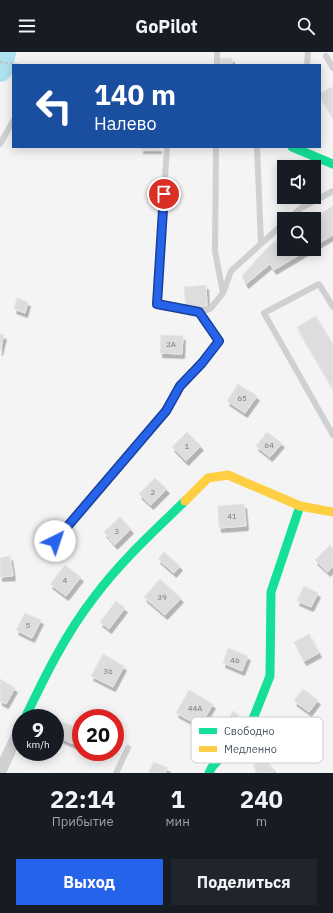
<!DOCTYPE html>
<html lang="ru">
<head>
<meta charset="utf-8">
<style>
	body { margin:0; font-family:"IBM Plex Sans",sans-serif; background:#20242c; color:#f1f3f6; height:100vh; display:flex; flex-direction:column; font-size:15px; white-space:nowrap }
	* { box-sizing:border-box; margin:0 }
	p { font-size:13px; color:#9ea1a6 }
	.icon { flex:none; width:22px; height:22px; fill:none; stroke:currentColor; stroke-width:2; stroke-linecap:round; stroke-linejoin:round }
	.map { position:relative; height:721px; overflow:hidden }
	.drawer { display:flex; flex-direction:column; background:#171b24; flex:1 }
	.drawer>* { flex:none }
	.guide { position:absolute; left:12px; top:12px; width:309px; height:84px; border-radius:0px; box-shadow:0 2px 10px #0003; background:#1a4fa0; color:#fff; overflow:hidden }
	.tools { position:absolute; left:277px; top:108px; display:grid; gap:8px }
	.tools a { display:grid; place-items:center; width:44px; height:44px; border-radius:0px; background:#171b24; box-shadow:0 2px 10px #0003; font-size:20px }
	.speed { position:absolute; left:12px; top:657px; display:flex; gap:8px; font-size:20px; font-weight:700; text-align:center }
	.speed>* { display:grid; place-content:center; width:52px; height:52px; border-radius:50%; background:#171b24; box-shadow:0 2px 10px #0003; line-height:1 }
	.speed small { font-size:10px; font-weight:400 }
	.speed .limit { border:6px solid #d22; background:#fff; color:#111 }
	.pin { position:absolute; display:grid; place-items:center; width:34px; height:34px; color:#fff; margin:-17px; border:2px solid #fff; border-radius:50%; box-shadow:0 1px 4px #0007 }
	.me { position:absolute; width:44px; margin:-22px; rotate:41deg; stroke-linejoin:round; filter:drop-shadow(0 0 3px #0008) }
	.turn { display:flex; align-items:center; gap:14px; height:84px; padding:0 16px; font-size:18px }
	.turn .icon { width:52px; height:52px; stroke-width:2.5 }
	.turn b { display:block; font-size:28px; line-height:34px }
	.eta { display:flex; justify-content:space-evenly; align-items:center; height:68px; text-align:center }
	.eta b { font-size:24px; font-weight:700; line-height:28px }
	.action { display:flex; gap:8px; margin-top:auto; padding:8px 16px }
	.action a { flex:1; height:46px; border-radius:0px; background:#2563eb; color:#fff; font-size:16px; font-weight:700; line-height:46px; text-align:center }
	.action a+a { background:#20242c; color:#f1f3f6 }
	header { display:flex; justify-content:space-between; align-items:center; height:52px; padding:0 16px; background:#171b24; font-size:18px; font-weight:700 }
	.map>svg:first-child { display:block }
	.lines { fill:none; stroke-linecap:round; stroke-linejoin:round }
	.river { stroke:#aee2f0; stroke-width:22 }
	.building { fill:#ddddde; stroke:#e5e6e7; filter:url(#shadow) }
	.path { stroke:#bcc7c4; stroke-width:2; stroke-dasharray:3 2; stroke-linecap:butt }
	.lane { stroke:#ced0d2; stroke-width:6 }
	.street { stroke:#ced0d2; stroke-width:12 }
	.fast { stroke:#16e098; stroke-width:9 }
	.slow { stroke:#ffcf43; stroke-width:9 }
	.route-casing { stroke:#184099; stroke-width:10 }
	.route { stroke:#2563eb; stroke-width:7 }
	.labels { text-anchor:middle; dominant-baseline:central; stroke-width:3; stroke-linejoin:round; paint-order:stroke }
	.number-label { font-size:8px; fill:#707881 }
	.key { fill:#fff; stroke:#c9ccd0; stroke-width:1 }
	.key-label { font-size:11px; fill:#4a5661 }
</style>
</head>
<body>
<header><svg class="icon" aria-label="menu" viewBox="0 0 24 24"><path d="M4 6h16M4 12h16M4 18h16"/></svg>GoPilot<svg class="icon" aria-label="search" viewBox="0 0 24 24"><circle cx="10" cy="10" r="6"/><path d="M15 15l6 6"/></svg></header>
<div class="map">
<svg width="333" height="721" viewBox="0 0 333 721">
	<defs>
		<filter id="shadow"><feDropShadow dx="2.5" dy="4.5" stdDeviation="0" flood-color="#0004"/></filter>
	</defs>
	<rect width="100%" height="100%" fill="#f4f4f4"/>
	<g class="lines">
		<!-- river -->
		<path class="river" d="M0 19 2 17 5 0"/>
	</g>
	<!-- building -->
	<path class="building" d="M220 6H232V13H220Z
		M331 35 333 38V65L320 44V42Z
		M141 95H159V97H141Z
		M333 154V183L314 194V167H312Z
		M284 184V197H309L274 218 270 212 246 232 242 224 269 194Z
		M206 233 207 254 186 256 184 235Z
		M17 246 28 250 25 261 14 257Z
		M316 264 333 293V337L297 275Z
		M0 282 4 283 0 299Z
		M161 283 183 284 182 302 160 301Z
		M238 332 257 344 245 361 227 349Z
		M187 380 201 394 186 409 172 395Z
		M267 380 282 391 270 405 256 394Z
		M155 426 167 437 151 453 139 442Z
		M244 452 246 474 219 476 218 454Z
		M120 465 131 477 115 493 104 480Z
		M330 493 333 496V514L328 520 315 508Z
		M164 500 180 514 174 521 158 507Z
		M10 504 13 524 0 525V506Z
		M65 513 81 525 66 544 50 532Z
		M160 527 181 546 165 563 144 545Z
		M304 534 318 541 311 555 297 549Z
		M116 549 125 556 109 577 100 570Z
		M25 561 41 568 32 586 16 578Z
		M309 582 319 601 304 609 294 590Z
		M228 596 248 604 242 619 223 611Z
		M103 602 124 614 113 635 91 624Z
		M0 627 15 636 6 652 0 649Z
		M303 637 318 648 309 660 294 649Z
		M189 638 213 652 200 674 176 661Z
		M233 659 239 663 225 688 219 684Z
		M58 668 81 678 76 693 55 684V674Z
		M264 705 275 719 273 721H258L253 714Z
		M154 710 168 716 165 721H148Z"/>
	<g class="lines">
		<!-- path -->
		<path class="path" d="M0 10 21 13"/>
		<!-- lane -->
		<path class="lane" d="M326 4 333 16
			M217 13V0
			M307 13 308 0
			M0 92 13 69
			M216 95 215 199 223 241 231 219 284 171
			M257 95 261 192
			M289 167 301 156 333 139
			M333 255 319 232 264 261 333 383
			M199 260 210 257 223 241
			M55 489 166 359 180 333 202 311 219 289 199 260 157 252 167 95
			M116 721 128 696"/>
		<!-- street -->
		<path class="street" d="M0 720 21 675"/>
		<!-- fast -->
		<path class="fast" d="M292 95 333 112
			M25 666C45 624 66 581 95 544 121 509 154 479 185 449
			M209 721 212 715 251 672 270 624 271 540 300 454"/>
		<!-- slow -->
		<path class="slow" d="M185 449 208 426 228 423 300 454 333 460"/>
	</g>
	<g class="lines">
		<!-- route casing -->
		<g class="route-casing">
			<path id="route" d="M55 489 166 359 180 334 202 311 219 289 199 260 157 252 164 142"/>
		</g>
		<!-- route -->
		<use href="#route" class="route"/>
	</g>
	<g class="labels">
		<!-- number labels -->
		<g class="number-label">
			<text x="171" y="292">2А</text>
			<text x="242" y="346">65</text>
			<text x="269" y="393">64</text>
			<text x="187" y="394">1</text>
			<text x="153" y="440">2</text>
			<text x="232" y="464">41</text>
			<text x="117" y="479">3</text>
			<text x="65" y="528">4</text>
			<text x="162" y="545">39</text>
			<text x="28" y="573">5</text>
			<text x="235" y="608">46</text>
			<text x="108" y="619">36</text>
			<text x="195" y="656">44А</text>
		</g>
	</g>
	<!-- legend -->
	<rect x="191" y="665" width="132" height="46" rx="6" class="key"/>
	<rect x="199" y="676" width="18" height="6" fill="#16e098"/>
	<rect x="199" y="694" width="18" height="6" fill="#ffcf43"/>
	<g class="key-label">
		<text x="224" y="683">Свободно</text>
		<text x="224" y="701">Медленно</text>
	</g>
</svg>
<div class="tools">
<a><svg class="icon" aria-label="sound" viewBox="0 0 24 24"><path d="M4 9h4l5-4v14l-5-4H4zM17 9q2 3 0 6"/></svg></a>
<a><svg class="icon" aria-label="search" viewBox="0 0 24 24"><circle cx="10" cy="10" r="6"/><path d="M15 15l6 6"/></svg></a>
</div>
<div class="speed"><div>9<small>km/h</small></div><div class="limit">20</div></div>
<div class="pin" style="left:164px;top:142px;background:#d93025"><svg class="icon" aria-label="arrive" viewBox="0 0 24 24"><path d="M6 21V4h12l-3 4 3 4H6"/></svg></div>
<svg class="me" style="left:55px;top:489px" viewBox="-20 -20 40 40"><circle r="19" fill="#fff"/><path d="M0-13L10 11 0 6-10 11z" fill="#2563eb"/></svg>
<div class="guide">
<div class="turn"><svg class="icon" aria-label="left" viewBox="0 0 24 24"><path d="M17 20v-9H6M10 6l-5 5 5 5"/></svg><div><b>140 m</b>Налево</div></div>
</div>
</div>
<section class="drawer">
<div class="eta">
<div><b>22:14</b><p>Прибытие</p></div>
<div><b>1</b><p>мин</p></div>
<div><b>240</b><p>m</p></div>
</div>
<div class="action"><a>Выход</a><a>Поделиться</a></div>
</section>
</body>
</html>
